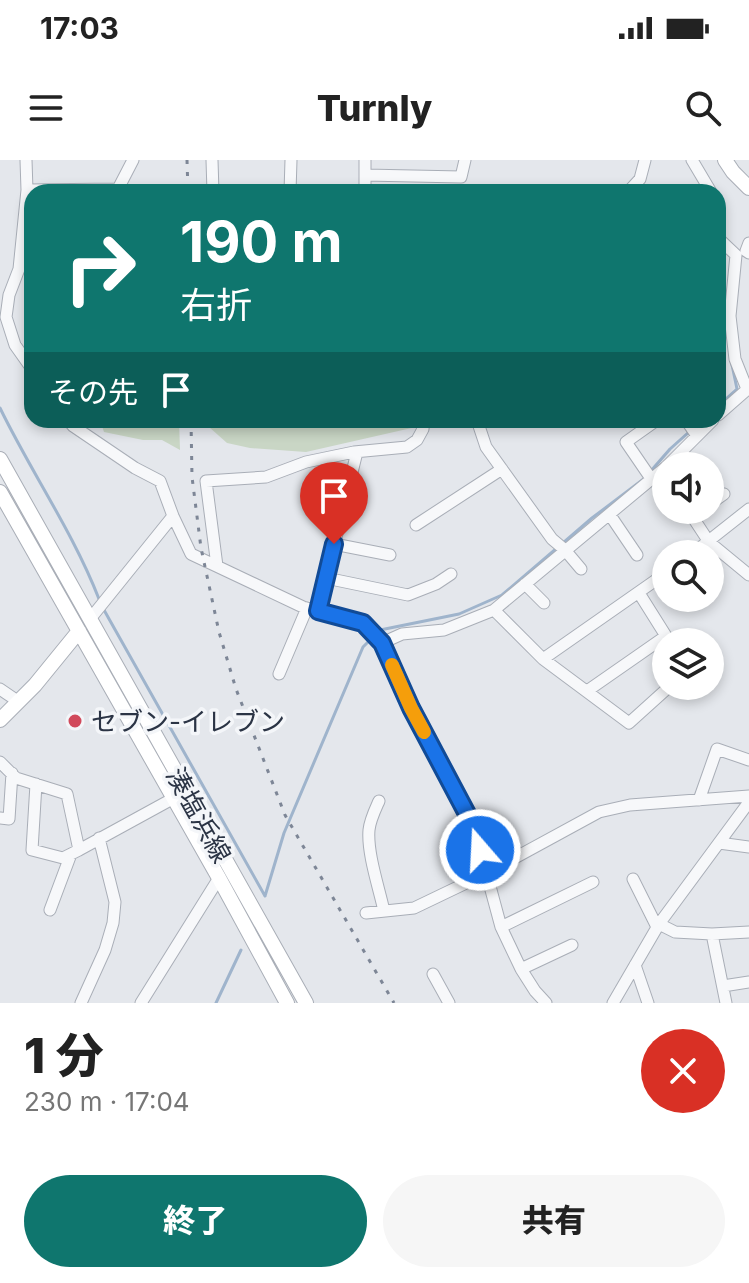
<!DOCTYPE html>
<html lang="ja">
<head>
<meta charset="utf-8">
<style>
	body { margin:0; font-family:Inter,"Noto Sans JP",sans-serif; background:#f6f6f6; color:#222; height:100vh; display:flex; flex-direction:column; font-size:30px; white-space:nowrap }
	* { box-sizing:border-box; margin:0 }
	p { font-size:26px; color:#767676 }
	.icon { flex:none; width:44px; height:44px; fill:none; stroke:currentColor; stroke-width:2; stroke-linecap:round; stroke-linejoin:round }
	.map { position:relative; height:843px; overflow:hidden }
	.sheet { display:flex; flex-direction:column; background:#fff; flex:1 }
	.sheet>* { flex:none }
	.top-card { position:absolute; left:24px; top:24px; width:702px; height:244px; border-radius:24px; box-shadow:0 4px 12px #0003; background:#0f766e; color:#fff; overflow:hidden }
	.buttons { position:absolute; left:652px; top:292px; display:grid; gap:16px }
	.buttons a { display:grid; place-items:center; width:72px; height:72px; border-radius:50%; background:#fff; box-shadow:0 4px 12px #0003; font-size:40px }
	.pin { position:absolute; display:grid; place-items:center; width:68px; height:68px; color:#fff; margin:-82px -34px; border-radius:50% 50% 50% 0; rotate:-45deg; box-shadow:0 0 8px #0007 }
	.pin .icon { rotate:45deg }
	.me { position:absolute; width:88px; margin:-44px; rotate:341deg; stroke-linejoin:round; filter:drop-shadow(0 0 6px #0008) }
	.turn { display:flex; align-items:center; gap:28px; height:168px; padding:0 24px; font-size:36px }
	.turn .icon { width:104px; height:104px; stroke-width:2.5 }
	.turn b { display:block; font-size:56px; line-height:68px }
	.then { display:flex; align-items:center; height:76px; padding:0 24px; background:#0003; gap:16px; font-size:30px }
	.round { display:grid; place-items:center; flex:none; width:84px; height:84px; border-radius:42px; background:#f6f6f6 }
	.summary { display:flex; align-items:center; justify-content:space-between; height:136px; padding:0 24px }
	h1 { font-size:48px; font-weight:800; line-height:60px }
	.primary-button { display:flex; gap:16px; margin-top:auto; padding:16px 24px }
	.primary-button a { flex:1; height:92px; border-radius:48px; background:#0f766e; color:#fff; font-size:32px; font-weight:800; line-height:92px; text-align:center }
	.primary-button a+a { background:#f6f6f6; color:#222 }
	.status { display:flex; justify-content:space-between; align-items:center; height:56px; padding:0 40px; background:#fff; direction:ltr }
	.status svg { height:22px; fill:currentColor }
	header { display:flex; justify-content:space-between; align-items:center; height:104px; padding:0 24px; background:#fff; font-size:36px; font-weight:800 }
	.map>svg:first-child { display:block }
	.green { fill:#c9d6c5 }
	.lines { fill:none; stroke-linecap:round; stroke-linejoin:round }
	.stream { stroke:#9fb4cc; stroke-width:3 }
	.street-casing { stroke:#a9aeb7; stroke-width:13 }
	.secondary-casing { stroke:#a9aeb7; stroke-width:16 }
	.street { stroke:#f7f8fa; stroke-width:11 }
	.secondary { stroke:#fff; stroke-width:14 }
	.rail { stroke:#7d8696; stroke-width:3; stroke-dasharray:4 8; stroke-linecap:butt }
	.route-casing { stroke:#114b97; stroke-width:20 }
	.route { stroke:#1a73e8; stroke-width:14 }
	.slow { stroke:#f59e0b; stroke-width:14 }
	.poi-dot { fill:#d1495b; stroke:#f4f6f9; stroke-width:3 }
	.labels { text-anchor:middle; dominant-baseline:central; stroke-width:7; stroke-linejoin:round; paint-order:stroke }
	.poi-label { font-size:26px; fill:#2b3445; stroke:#f4f6f9; text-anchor:start }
	.street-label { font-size:26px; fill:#2b3445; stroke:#f4f6f9 }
</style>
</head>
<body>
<div class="status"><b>17:03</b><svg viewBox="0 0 49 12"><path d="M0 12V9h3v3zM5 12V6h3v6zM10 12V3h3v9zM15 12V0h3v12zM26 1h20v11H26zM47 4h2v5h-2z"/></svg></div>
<header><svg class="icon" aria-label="menu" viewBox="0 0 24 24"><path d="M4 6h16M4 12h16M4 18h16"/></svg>Turnly<svg class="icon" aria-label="search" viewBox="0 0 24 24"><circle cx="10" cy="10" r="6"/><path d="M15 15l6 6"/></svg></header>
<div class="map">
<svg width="749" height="843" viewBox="0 0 749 843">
	<rect width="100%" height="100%" fill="#e4e7ec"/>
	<!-- green -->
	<path class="green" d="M100 260H179L180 290 162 280H143L104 272Z
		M209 260H420L416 267 306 292 250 288 227 283 209 267Z"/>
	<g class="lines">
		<!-- stream -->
		<path class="stream" d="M718 246 737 229 731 200
			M0 248C31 312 73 372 99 439
			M695 267 703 260
			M650 312 670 289 689 272
			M563 383 592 358 645 318
			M104 450 265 736
			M377 473 380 470 459 454 502 435 557 388
			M265 736 284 673 363 487 372 478
			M216 843 241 790"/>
		<!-- street casing -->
		<g class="street-casing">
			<path id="street" d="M26 0 27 30 19 109 9 135 6 157 15 185 32 209
				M212 0 213 32
				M365 0V15
				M692 0 711 32
				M27 30 118 29 133 0
				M290 32 291 0
				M365 32V15L461 17 465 0
				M628 32 640 19 645 0
				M718 78 736 95 730 156 735 199 747 229
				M749 83 746 91 749 93
				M718 255 749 228
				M68 260 73 266 135 308 160 321 173 356 191 394 303 447 363 463 382 483 411 548 474 667 501 767 521 809 535 831 546 843
				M477 260 486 287 552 379 565 390 581 409
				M686 260 697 276
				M667 306 713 260
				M652 320 626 282 657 260
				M710 344 724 334
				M688 350 709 382 749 415
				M610 355 637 395
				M416 365 502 309
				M334 384 390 395
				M692 394 749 349
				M217 406 206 321 266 317 306 302 354 292 407 287 417 280 423 269 424 260
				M326 418 408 435 436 424 451 414
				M525 424 544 443
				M494 450 543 499 629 563 670 526
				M318 451 357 292
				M90 459 173 356
				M382 483 402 474 444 470 494 450 666 307
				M543 499 666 413
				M279 514 307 448
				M0 529 19 542
				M587 531 666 476 639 433
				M0 602 16 618 67 634 79 690 174 638
				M36 624 32 690 63 698 79 690
				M699 640 717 589 749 600
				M379 641C375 650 370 660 369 670 367 693 379 728 384 751
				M0 658 9 659 12 613
				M719 683 749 687
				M633 719 657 767
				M50 750 71 694
				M366 753 414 748 487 713 599 652 630 645 749 636
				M659 764 675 772 712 774 749 772
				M501 767 593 722
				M712 774 726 843
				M635 805 648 843
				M521 809 572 785
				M433 814 449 843
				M723 826 749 822
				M81 843 105 790 113 763 115 742 99 678
				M141 843 219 718
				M613 843 659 764 749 642"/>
		</g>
		<!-- secondary casing -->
		<g class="secondary-casing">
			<path id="secondary" d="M725 0 733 12 749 28
				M0 299 306 843
				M0 332 219 718 287 843
				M0 560 35 525 79 471"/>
		</g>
		<!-- street -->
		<use href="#street" class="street"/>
		<!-- secondary -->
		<use href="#secondary" class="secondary"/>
		<!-- rail -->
		<path class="rail" d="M187 0 188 32
			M191 260 192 317 201 388 219 472 236 529 285 655 394 843"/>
	</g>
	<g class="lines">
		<!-- route casing -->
		<g class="route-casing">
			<path id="route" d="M334 384 318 451 363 463 382 483 411 548 474 667 480 690"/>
		</g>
		<!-- route -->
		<use href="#route" class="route"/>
		<!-- slow -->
		<path class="slow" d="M392 505 411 548 424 572"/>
	</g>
	<!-- markers -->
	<circle class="poi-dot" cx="75" cy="561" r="8"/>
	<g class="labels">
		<!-- poi labels -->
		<g class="poi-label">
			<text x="91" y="561">セブン-イレブン</text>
		</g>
		<!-- street labels -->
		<g class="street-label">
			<text transform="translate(199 655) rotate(61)">湊塩浜線</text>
		</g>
	</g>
</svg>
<div class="buttons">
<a><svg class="icon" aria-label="sound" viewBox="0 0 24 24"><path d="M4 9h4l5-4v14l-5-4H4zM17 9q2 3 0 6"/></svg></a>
<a><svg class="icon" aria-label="search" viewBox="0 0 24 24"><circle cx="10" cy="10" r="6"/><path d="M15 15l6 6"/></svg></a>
<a><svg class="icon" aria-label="layers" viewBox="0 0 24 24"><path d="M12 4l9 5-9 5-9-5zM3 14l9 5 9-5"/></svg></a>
</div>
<div class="pin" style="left:334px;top:384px;background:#d93025"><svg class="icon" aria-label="arrive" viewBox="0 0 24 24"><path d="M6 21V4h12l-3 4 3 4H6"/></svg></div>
<svg class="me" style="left:480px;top:690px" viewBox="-20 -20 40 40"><circle r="17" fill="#1a73e8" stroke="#fff" stroke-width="3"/><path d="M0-11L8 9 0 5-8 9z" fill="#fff"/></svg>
<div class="top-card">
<div class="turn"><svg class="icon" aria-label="right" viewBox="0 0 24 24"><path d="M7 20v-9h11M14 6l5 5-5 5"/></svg><div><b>190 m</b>右折</div></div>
<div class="then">その先<svg class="icon" aria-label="arrive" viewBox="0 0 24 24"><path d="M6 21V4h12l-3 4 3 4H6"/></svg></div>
</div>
</div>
<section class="sheet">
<div class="summary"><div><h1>1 分</h1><p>230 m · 17:04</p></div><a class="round" style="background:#d93025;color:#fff"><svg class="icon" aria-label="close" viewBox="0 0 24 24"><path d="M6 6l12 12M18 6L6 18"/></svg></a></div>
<div class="primary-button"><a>終了</a><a>共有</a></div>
</section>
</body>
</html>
